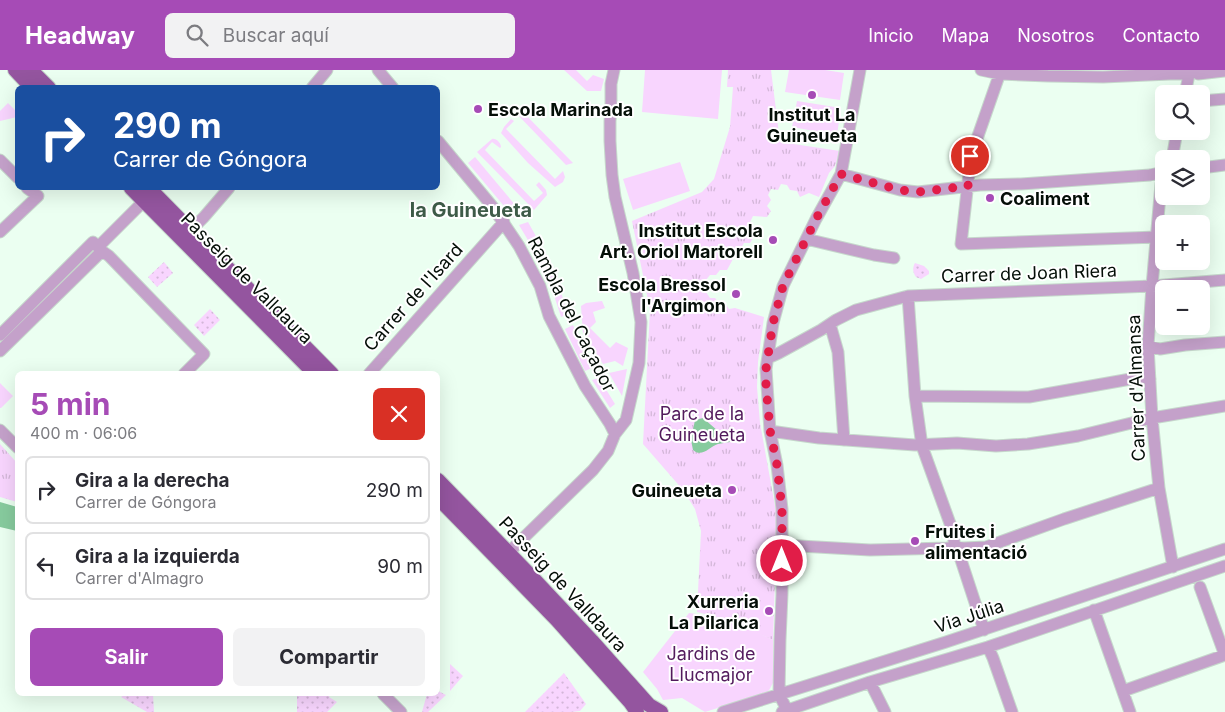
<!DOCTYPE html>
<html lang="es">
<head>
<meta charset="utf-8">
<style>
	body { margin:0; font-family:Inter,sans-serif; background:#f2f2f3; color:#2b2b33; height:100vh; display:flex; flex-direction:column; font-size:19px; white-space:nowrap }
	* { box-sizing:border-box; margin:0 }
	p { font-size:16px; color:#7c7c81 }
	.icon { flex:none; width:28px; height:28px; fill:none; stroke:currentColor; stroke-width:2; stroke-linecap:round; stroke-linejoin:round }
	.map { position:relative; flex:1; overflow:hidden }
	.panel { position:absolute; left:15px; top:301px; width:425px; height:325px; display:flex; flex-direction:column; background:#fff; border-radius:8px; box-shadow:0 5px 20px #0002 }
	.panel>* { flex:none }
	.top-card { position:absolute; left:15px; top:15px; width:425px; height:105px; border-radius:8px; box-shadow:0 5px 20px #0002; background:#1a4fa0; color:#fff; overflow:hidden }
	.fabs { position:absolute; left:1155px; top:15px; display:grid; gap:10px }
	.fabs a { display:grid; place-items:center; width:55px; height:55px; border-radius:8px; background:#fff; box-shadow:0 5px 20px #0002; font-size:25px }
	.pin { position:absolute; display:grid; place-items:center; width:42px; height:42px; color:#fff; margin:-21px; border:2px solid #fff; border-radius:50%; box-shadow:0 1px 5px #0007 }
	.me { position:absolute; width:55px; margin:-28px; rotate:0deg; stroke-linejoin:round; filter:drop-shadow(0 0 4px #0008) }
	.turn { display:flex; align-items:center; gap:18px; height:105px; padding:0 15px; font-size:22px }
	.turn .icon { width:65px; height:65px; stroke-width:2.5 }
	.turn b { display:block; font-size:35px; line-height:42px }
	.round { display:grid; place-items:center; flex:none; width:52px; height:52px; border-radius:8px; background:#f2f2f3 }
	.overview { display:flex; align-items:center; justify-content:space-between; height:85px; padding:0 15px }
	h1 { font-size:30px; font-weight:700; line-height:38px; color:#a64bb6 }
	.cta { display:flex; gap:10px; margin-top:auto; padding:10px 15px }
	.cta a { flex:1; height:58px; border-radius:8px; background:#a64bb6; color:#fff; font-size:20px; font-weight:700; line-height:58px; text-align:center }
	.cta a+a { background:#f2f2f3; color:#2b2b33 }
	ul { padding:0; list-style:none }
	li { display:flex; align-items:center; gap:15px; height:68px; margin:0 10px 8px; padding:0 5px; border:2px solid #e1e1e2; border-radius:8px }
	li div { flex:1 }
	li b { display:block; font-size:19px }
	li em { font-style:normal }
	header { display:flex; align-items:center; gap:30px; box-sizing:border-box; height:70px; padding:0 25px; background:#a64bb6; color:#fff }
	header strong { font-size:24px }
	nav { display:flex; gap:28px; margin-inline-start:auto; font-size:18px }
	.search { width:350px; height:45px; background:#f2f2f3; display:flex; align-items:center; gap:12px; box-sizing:border-box; padding:0 18px; border-radius:8px; color:#7c7c81; font-size:19px }
	.map>svg:first-child { display:block }
	.grass { fill:url(#grass-dots) }
	.park { fill:url(#park-tufts) }
	.garden { fill:#f8d5fe }
	.water { fill:#87cb9e }
	.lines { fill:none; stroke-linecap:round; stroke-linejoin:round }
	.minor-casing { stroke:#c6d8cc; stroke-width:13 }
	.major-casing { stroke:#c6d8cc; stroke-width:16 }
	.minor { stroke:#c4a1ca; stroke-width:11 }
	.major { stroke:#94559f; stroke-width:14 }
	.route { stroke:#e11d48; stroke-width:9; stroke-dasharray:0 16.2 }
	.poi-dot { fill:#a64bb6; stroke:#fff; stroke-width:2 }
	.labels { text-anchor:middle; dominant-baseline:central; stroke-width:4; stroke-linejoin:round; paint-order:stroke }
	.poi-label { font-size:18px; font-weight:bold; fill:#040e07; stroke:#fff; text-anchor:end }
	.street-label { font-size:18px; fill:#040e07; stroke:#fff }
	.park-label { font-size:18px; fill:#531b5d; stroke:#fff }
	.quarter-label { font-size:20px; font-weight:bold; fill:#3e5b48; stroke:#fff }
</style>
</head>
<body>
<header>
<strong>Headway</strong>
<div class="search"><svg class="icon" aria-label="search" viewBox="0 0 24 24"><circle cx="10" cy="10" r="6"/><path d="M15 15l6 6"/></svg>Buscar aquí</div>
<nav><a>Inicio</a><a>Mapa</a><a>Nosotros</a><a>Contacto</a></nav>
</header>
<div class="map">
<svg width="1225" height="642" viewBox="0 0 1225 642">
	<defs>
		<pattern id="grass-dots" width="8" height="8" patternUnits="userSpaceOnUse" patternTransform="scale(1.25)"><rect width="8" height="8" fill="#f8d5fe"/><path d="M2 2h.1M6 6h.1" fill="none" stroke="#d3b6d8" stroke-width="1.8" stroke-linecap="round"/></pattern>
		<pattern id="park-tufts" width="24" height="20" patternUnits="userSpaceOnUse" patternTransform="scale(1.25)"><rect width="24" height="20" fill="#f8d5fe"/><path d="M3 7l-1-3M5 7V3M7 7l1-3M15 17l-1-3M17 17v-4M19 17l1-3" fill="none" stroke="#d3b6d8"/></pattern>
	</defs>
	<rect width="100%" height="100%" fill="#ebfff1"/>
	<!-- grass -->
	<path class="grass" d="M164 192 173 203 157 217 148 207Z
		M915 193 924 196 929 201V204L921 209 916 207C913 203 912 198 915 193Z
		M210 239 220 250 204 266 194 255Z
		M450 594 463 606 450 621Z
		M564 603 586 634 580 641 572 642H525Z
		M438 621 446 625 428 642H422L427 624H438Z
		M126 624H153L154 642H147L121 627Z
		M297 624H331L329 627 337 632 327 642H297Z"/>
	<!-- park -->
	<path class="park" d="M728 0H771L780 72 840 81 835 96 829 103 819 127 809 123 800 127 797 121 790 120 787 115 781 114 778 120 771 119 768 125 771 130 767 136 771 141 767 147 753 146 748 156 753 168 750 173H744L741 178H735L731 183 733 189 727 200H720L716 205H710L706 210 709 217 706 222 710 228H715L719 233H725L729 239 735 238 764 247 758 292 757 317 760 353 777 447 773 570 728 550 697 542 701 461 695 439 683 420 643 374 650 240 632 151 702 122 714 109 730 57 733 17H727Z
		M0 374 17 393V432L0 427Z"/>
	<!-- garden -->
	<path class="garden" d="M564 0H576L587 11 593 5 604 9 601 21H587Z
		M645 0H722L718 49 642 42Z
		M789 0H825L844 3 840 30 785 22Z
		M797 31 841 38 837 65 792 57Z
		M8 33 17 42V47L0 51V41Z
		M517 36 573 93 566 95 516 43Z
		M511 49 514 51 506 59 555 109 563 101 565 107 563 112 555 117 528 93 501 63 504 57Z
		M492 69C496 68 501 73 501 77L500 78 492 72 485 80 534 131 543 123 536 115 539 112 546 120 547 125 534 140 477 82Z
		M475 87 521 142 514 148 468 93Z
		M680 92 690 121 633 140 623 109Z
		M528 152 547 186 556 208 549 212 535 182 519 155Z
		M558 213 568 244 561 247 551 216Z
		M602 231 605 238 593 242 596 252 590 258 610 278 616 272 628 278 623 296 615 291 603 294 583 264 581 236 586 233Z
		M573 255 592 298 585 301 565 259Z
		M627 299 622 326 609 303Z
		M599 308 615 334 610 338 592 310Z
		M0 313 13 326 1 338H0Z
		M689 543 711 546 744 556 773 570V613L768 622 705 642 682 628 663 630 657 619 643 602Z"/>
	<!-- water -->
	<path class="water" d="M703 348 718 361 728 366 730 372C726 373 722 373 718 374 709 377 702 388 693 380L691 370 695 350Z
		M0 432 17 437V461L0 457Z"/>
	<g class="lines">
		<!-- minor casing -->
		<g class="minor-casing">
			<path id="minor" d="M378 0 393 18
				M981 0 1000 4 1048 6 1103 7 1170 4H1189
				M1001 0 971 86 961 174 1157 167
				M1198 4 1225 1
				M312 18 327 0
				M1185 24 1190 0
				M1201 31 1225 29
				M438 71 492 136 519 176 540 216 549 246 585 316 610 354 615 364
				M1172 89 1177 61
				M0 90 18 108
				M1201 98 1225 95
				M841 104 900 120 918 122 980 115 1021 114 1150 105 1164 102
				M1164 108 1161 114 1152 216 1148 276 1152 348 1159 418 1173 497
				M191 160 204 147 229 118
				M0 162 38 126 27 118
				M806 169 874 185 894 188
				M98 177 150 125
				M908 226 915 326 922 376 952 459 955 477 961 490 984 560
				M830 254 838 282 844 370
				M0 265 93 172 102 181 109 186 204 284 184 304
				M1148 276 1160 279 1185 275 1225 272
				M0 281 102 181
				M768 288 779 283 821 260 836 250 856 240 908 226 1152 216 1225 210
				M369 304 504 152
				M915 326 1029 327 1142 307 1150 309
				M0 360 18 378
				M770 361 819 368 915 375 957 373 996 376 1028 374 1047 371 1078 366 1152 348 1225 336
				M782 475 870 480 947 478 955 477 964 478 986 477 1064 449 1159 418
				M508 483 593 400 608 381 615 364 626 350 639 293 641 252 633 203 615 127 612 105 610 71V51L611 39V14L614 0
				M1200 517 1223 580
				M1094 540 1130 642
				M988 577 993 588 1012 642
				M870 612 885 642
				M1123 621 1225 585
				M383 624 401 642
				M723 642 946 572 1225 479
				M782 642 870 612 988 577 1225 496
				M788 642 779 624 780 570 782 524V439L777 395 770 361 766 299 773 253 783 216 816 149 841 104 860 0"/>
		</g>
		<!-- major casing -->
		<g class="major-casing">
			<path id="major" d="M15 0 32 18
				M31 0 49 18
				M131 118 315 304
				M149 118 332 304
				M438 410 533 508 592 571 649 635 661 642
				M438 428 557 550 630 632 637 642"/>
		</g>
		<!-- minor -->
		<use href="#minor" class="minor"/>
		<!-- major -->
		<use href="#major" class="major"/>
	</g>
	<g class="lines">
		<!-- route -->
		<path class="route" d="M782 491V439L777 395 770 360 766 315V299L773 253 783 216 816 149 841 104 900 120 918 122 968 116 970 86"/>
	</g>
	<!-- markers -->
	<g class="poi-dot">
		<circle cx="812" cy="25" r="5"/>
		<circle cx="478" cy="39" r="5"/>
		<circle cx="990" cy="128" r="5"/>
		<circle cx="773" cy="170" r="5"/>
		<circle cx="736" cy="224" r="5"/>
		<circle cx="732" cy="420" r="5"/>
		<circle cx="915" cy="471" r="5"/>
		<circle cx="769" cy="541" r="5"/>
	</g>
	<g class="labels">
		<!-- poi labels -->
		<g class="poi-label">
			<text x="488" y="39" text-anchor="start">Escola Marinada</text>
			<text x="812" y="44" text-anchor="middle">Institut La<tspan x="812" dy="21">Guineueta</tspan></text>
			<text x="1000" y="128" text-anchor="start">Coaliment</text>
			<text x="763" y="160">Institut Escola<tspan x="763" dy="21">Art. Oriol Martorell</tspan></text>
			<text x="726" y="214">Escola Bressol<tspan x="726" dy="21">l'Argimon</tspan></text>
			<text x="722" y="420">Guineueta</text>
			<text x="925" y="461" text-anchor="start">Fruites i<tspan x="925" dy="21">alimentació</tspan></text>
			<text x="759" y="531">Xurreria<tspan x="759" dy="21">La Pilarica</tspan></text>
		</g>
		<!-- street labels -->
		<g class="street-label">
			<text transform="translate(1029 203) rotate(-2)">Carrer de Joan Riera</text>
			<text transform="translate(247 208) rotate(45)">Passeig de Valldaura</text>
			<text transform="translate(413 227) rotate(-48)">Carrer de l'Isard</text>
			<text transform="translate(572 244) rotate(63)">Rambla del Caçador</text>
			<text transform="translate(1136 318) rotate(-92)">Carrer d'Almansa</text>
			<text transform="translate(563 514) rotate(47)">Passeig de Valldaura</text>
			<text transform="translate(969 546) rotate(-18)">Via Júlia</text>
		</g>
		<!-- park labels -->
		<g class="park-label">
			<text x="702" y="343">Parc de la<tspan x="702" dy="21">Guineueta</tspan></text>
			<text x="711" y="583">Jardins de<tspan x="711" dy="21">Llucmajor</tspan></text>
		</g>
		<!-- quarter labels -->
		<g class="quarter-label">
			<text x="471" y="140">la Guineueta</text>
		</g>
	</g>
</svg>
<div class="fabs">
<a><svg class="icon" aria-label="search" viewBox="0 0 24 24"><circle cx="10" cy="10" r="6"/><path d="M15 15l6 6"/></svg></a>
<a><svg class="icon" aria-label="layers" viewBox="0 0 24 24"><path d="M12 4l9 5-9 5-9-5zM3 14l9 5 9-5"/></svg></a>
<a>+</a>
<a>−</a>
</div>
<div class="pin" style="left:970px;top:86px;background:#d93025"><svg class="icon" aria-label="arrive" viewBox="0 0 24 24"><path d="M6 21V4h12l-3 4 3 4H6"/></svg></div>
<svg class="me" style="left:782px;top:491px" viewBox="-20 -20 40 40"><circle r="17" fill="#e11d48" stroke="#fff" stroke-width="3"/><path d="M0-11L8 9 0 5-8 9z" fill="#fff"/></svg>
<div class="top-card">
<div class="turn"><svg class="icon" aria-label="right" viewBox="0 0 24 24"><path d="M7 20v-9h11M14 6l5 5-5 5"/></svg><div><b>290 m</b>Carrer de Góngora</div></div>
</div>
<section class="panel">
<div class="overview"><div><h1>5 min</h1><p>400 m · 06:06</p></div><a class="round" style="background:#d93025;color:#fff"><svg class="icon" aria-label="close" viewBox="0 0 24 24"><path d="M6 6l12 12M18 6L6 18"/></svg></a></div>
<ul>
<li><svg class="icon" aria-label="right" viewBox="0 0 24 24"><path d="M7 20v-9h11M14 6l5 5-5 5"/></svg><div><b>Gira a la derecha</b><p>Carrer de Góngora</p></div><em>290 m</em></li>
<li><svg class="icon" aria-label="left" viewBox="0 0 24 24"><path d="M17 20v-9H6M10 6l-5 5 5 5"/></svg><div><b>Gira a la izquierda</b><p>Carrer d'Almagro</p></div><em>90 m</em></li>
</ul>
<div class="cta"><a>Salir</a><a>Compartir</a></div>
</section>
</div>
</body>
</html>
